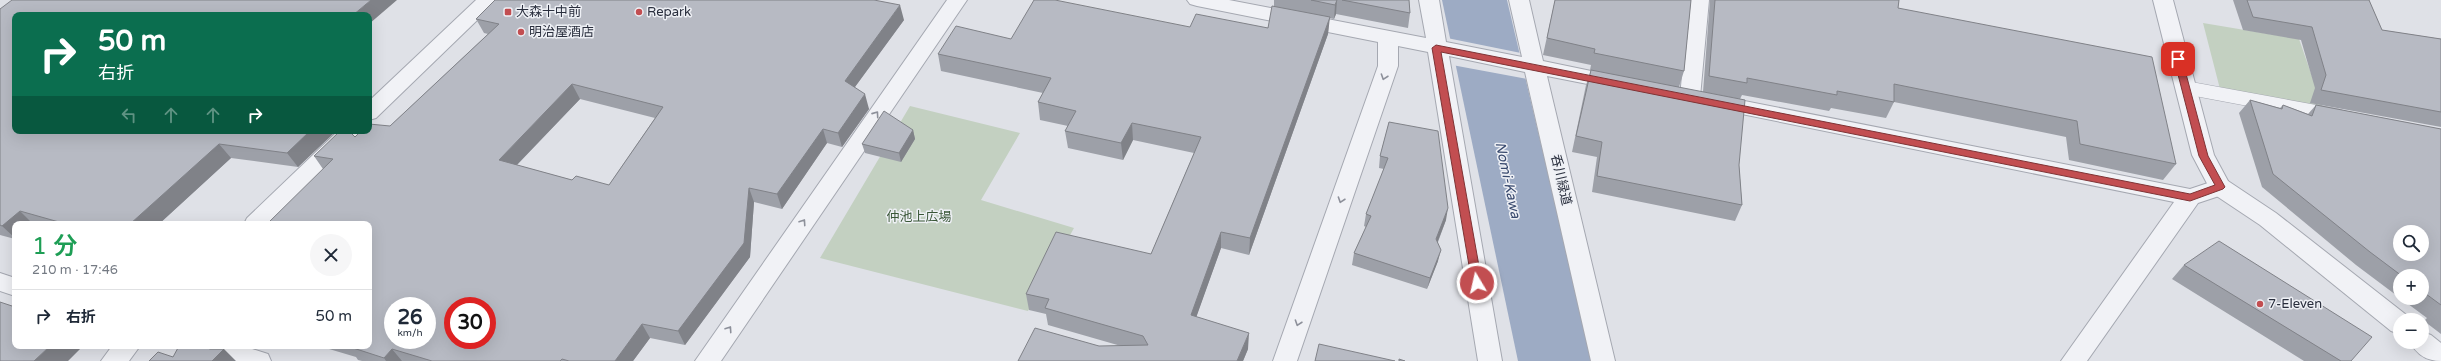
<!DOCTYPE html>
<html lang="ja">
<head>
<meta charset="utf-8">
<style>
	body { margin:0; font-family:"Varela Round","Noto Sans JP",sans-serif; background:#f6f6f7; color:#1f2937; height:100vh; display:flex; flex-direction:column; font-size:15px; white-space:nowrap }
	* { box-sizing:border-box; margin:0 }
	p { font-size:13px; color:#747a83 }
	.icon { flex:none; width:22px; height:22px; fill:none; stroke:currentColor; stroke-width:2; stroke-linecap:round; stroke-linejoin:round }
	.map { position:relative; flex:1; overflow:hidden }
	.panel { position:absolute; left:12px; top:221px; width:360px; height:128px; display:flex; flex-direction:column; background:#fff; border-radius:8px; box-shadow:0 4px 16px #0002 }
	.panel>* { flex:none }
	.guide { position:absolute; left:12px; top:12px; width:360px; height:122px; border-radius:8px; box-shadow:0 4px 16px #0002; background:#0b6e4f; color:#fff; overflow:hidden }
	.controls { position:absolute; left:2393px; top:225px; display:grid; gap:8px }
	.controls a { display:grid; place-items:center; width:36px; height:36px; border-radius:50%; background:#fff; box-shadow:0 4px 16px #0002; font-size:20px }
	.speed { position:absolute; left:384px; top:297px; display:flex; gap:8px; font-size:20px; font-weight:700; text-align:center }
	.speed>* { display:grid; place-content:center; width:52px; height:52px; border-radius:50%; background:#fff; box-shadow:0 4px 16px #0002; line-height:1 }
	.speed small { font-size:10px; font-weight:400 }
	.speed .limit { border:6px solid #d22; background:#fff; color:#111 }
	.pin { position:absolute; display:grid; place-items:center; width:34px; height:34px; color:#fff; margin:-17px; border-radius:8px; box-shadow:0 2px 6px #0006 }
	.me { position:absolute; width:44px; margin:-22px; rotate:351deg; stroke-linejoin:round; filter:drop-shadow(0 0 3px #0008) }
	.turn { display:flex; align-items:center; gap:14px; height:84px; padding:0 20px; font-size:18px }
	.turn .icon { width:52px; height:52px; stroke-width:2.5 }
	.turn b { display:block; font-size:28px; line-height:34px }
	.lanes { display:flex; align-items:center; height:38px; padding:0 20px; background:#0003; justify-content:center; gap:20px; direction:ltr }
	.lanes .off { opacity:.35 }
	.round { display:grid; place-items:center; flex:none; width:42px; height:42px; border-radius:21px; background:#f6f6f7 }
	.headline { display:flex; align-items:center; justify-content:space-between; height:68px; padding:0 20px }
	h1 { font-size:24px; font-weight:600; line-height:30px; color:#1e9e55 }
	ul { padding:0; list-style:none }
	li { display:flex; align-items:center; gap:12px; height:52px; padding:0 20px; border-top:1px solid #e0e1e3 }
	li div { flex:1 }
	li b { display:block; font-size:15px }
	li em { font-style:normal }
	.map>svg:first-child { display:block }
	.green { fill:#c3d0c1 }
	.water { fill:#9dabc4 }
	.pier { fill:#dfe1e7 }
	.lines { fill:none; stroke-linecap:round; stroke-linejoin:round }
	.service-casing { stroke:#a5a8b1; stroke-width:1 }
	.minor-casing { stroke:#a5a8b1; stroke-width:2 }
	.tertiary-casing { stroke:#a5a8b1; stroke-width:2 }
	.service { fill:#f1f2f6; fill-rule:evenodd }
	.minor { fill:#f1f2f6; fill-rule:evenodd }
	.tertiary { fill:#f1f2f6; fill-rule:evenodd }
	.wall { fill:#9da0a8; fill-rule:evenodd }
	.shaded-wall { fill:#808288 }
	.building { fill:#b7bac3; stroke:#808288; fill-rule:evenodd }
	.oneway { stroke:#8d909a }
	.route { fill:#c24e51; stroke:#7e3335 }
	.poi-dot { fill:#c24e51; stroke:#eef0f5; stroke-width:1.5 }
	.labels { text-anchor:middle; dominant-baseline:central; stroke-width:3; stroke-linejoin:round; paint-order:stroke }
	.poi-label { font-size:13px; fill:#292e3d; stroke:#eef0f5; text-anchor:start }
	.street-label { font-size:13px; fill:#292e3d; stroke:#eef0f5 }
	.park-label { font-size:13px; fill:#3a5738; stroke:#eef0f5 }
	.water-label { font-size:14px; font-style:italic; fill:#37486d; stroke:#eef0f5 }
</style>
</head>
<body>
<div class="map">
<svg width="2441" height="361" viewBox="0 0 2441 361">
	<rect width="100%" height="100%" fill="#dfe1e7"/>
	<!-- green -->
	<path class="green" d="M2203 23 2299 39 2323 108 2220 89Z
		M910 106 1020 133 981 200 1074 228 1028 311 820 258Z"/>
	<!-- water -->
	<path class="water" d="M1442 0H1507L1592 361H1518Z"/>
	<!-- pier -->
	<path class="pier" d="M1447 38 1521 53 1527 79 1452 65Z"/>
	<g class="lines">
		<!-- service casing -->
		<g class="service-casing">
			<path id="service" d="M2186 81 2338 109 2345 111 2348 116 2345 121 2338 123 2179 93 2176 88 2179 83Z"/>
		</g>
		<!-- minor casing -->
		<g class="minor-casing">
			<path id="minor" d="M947 0H967L721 361H695Z
				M1187 0H1229L1426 38 1419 0H1439L1446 42 1522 57 1509 0H1529L1543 61 1625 78 1628 83 1625 88 1618 90 1547 76 1615 361H1591L1525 72 1449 56 1502 361H1478L1428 52 1398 46V66L1297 361H1273L1378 66V42L1197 6 1190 4Z
				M1689 0H1709L1700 97 1697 102 1690 104 1683 102 1680 97Z
				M1714 95 2190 189 2220 179 2228 181 2231 187 2228 193 2198 203 2087 361H2061L2174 202 1707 107 1704 102 1707 97Z
				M0 273 15 278V296L0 291Z
				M196 346H243L268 354 271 361H224L199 353Z"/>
		</g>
		<!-- tertiary casing -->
		<g class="tertiary-casing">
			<path id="tertiary" d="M476 0H498L376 118 369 120V101Z
				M2153 0H2173L2214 155 2228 181 2276 213 2409 317 2410 320H2400V334L2391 331 2260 225 2212 193 2192 155Z
				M338 131H362L269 224H244L247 218Z
				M2422 332 2431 335 2441 343V361C2427 361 2417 355 2410 342H2422Z
				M112 346H140L129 361H101Z"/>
		</g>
		<!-- service -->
		<use href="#service" class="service"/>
		<!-- minor -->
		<use href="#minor" class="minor"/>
		<!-- tertiary -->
		<use href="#tertiary" class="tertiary"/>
	</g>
	<!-- wall -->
	<path class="wall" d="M1274 0H1409L1410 13 1408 28 1336 14 1334 19 1329 18 1328 34 1249 255 1221 248 1196 317 1248 349 1243 361H1018L1099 346H1121L1048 325 1046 314 1029 310 1026 294 1151 254 1194 153 1133 140 1123 160 1068 148 1065 131 1068 126 1040 120 1038 102 1043 93 941 71 938 54 1011 39 1190 27 1268 28 1274 6Z
		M1555 0H1691L1684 71 1679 87 1739 165 1742 205 1735 221 1592 192 1597 157 1572 152 1586 85 1591 70H1590L1591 65 1543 55Z
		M1710 0H1899L1898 8 2176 164 2163 180 2069 160 2066 137 1894 102 1886 118 1831 108 1829 111 1742 95 1740 99 1703 92Z
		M2233 0H2369L2382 30 2441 39V127L2310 103 2315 88 2301 40 2243 30Z
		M0 9 15 15 336 131 298 167 231 158 159 224H15V239L0 235Z
		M476 19 904 20 855 87 869 109 842 147 827 143 782 209 754 202 750 257 685 345 650 338 633 361H362L358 360 356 357 319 346H369L323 169 314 156 355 137 390 126 488 34 484 33ZM580 99 655 118 609 185 572 180 517 165Z
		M2250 100 2280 108 2283 105 2308 114 2316 105 2441 129V334L2424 321 2427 318 2400 298H2422V276H2400V298L2356 265 2262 187 2239 113Z
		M1389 122 1446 220 1438 242V261L1427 289 1352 265 1354 253 1366 227 1364 226 1366 214 1384 169 1379 168 1380 156Z
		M913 130 915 139 901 162 865 153 862 144Z
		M2184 265 2351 361H2304L2172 279Z"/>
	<!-- shaded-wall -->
	<path class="shaded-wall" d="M371 0H397L369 24V15H353Z
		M1337 0 1336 14 1334 19 1335 5Z
		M900 5 904 20 849 95 845 81Z
		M1330 17 1328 34 1249 255 1250 238Z
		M572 84 580 99 508 174 499 160Z
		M865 94 869 109 842 147 838 133Z
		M1132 123 1133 140 1123 160 1121 143Z
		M823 129 827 143 782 209 777 194Z
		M913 130 915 139 901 162 899 153Z
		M310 131H336L298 167 287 153Z
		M219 144 231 158 159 224H130Z
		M749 188 754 202 750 257 685 345 678 331Z
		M1448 208 1446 220 1434 251 1436 239Z
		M20 211 33 224H15V238L2 226Z
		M1221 232V248L1191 332V315Z
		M1441 250 1438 261 1427 289 1430 278Z
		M642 324 650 338 633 361H615Z
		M1249 333 1248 349 1243 361H1237Z
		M50 346H83L68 361H34Z
		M224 349 236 361H212Z
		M392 349 402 361H386L384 358Z"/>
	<!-- building -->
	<path class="building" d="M12 0H371L353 15H15V131H310L287 153 219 144 130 224H66L20 211 2 226 0 225V9Z
		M495 0H874L900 5 845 81 865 94 838 133 823 129 777 194 749 188 744 243 678 331 642 324 615 361H569L562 359 560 361H432L392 349 384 358 347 346H369V224H267L333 159 314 156 340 131H349L355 137 361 131H369V124L390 126 499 24 476 19ZM572 84 663 107 609 185 576 176 572 180 499 160ZM393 306H427V340H393ZM453 306H487V340H453Z
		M1034 0H1055L1190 27 1196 14 1268 28 1272 6 1330 17 1250 238 1221 232 1191 315 1249 333 1237 361H1018L1035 328 1099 346 1148 345 1143 336 1045 308 1049 299 1026 294 1056 232 1151 254 1201 137 1132 123 1121 143 1065 131 1076 111 1038 102 1051 78 938 54 956 26 1011 39Z
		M1311 0H1337L1335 5Z
		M1342 0H1409L1410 13Z
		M1555 0H1691L1684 71 1594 53 1595 49 1547 38Z
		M1715 0H1899L1898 8 2152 57 2176 164 2080 144 2077 121 1894 84V102L1837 91V95L1747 78V83L1709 76Z
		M2247 0H2369L2382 30 2441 39V112L2321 90 2326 75 2312 27 2253 17Z
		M1591 70 1745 100 1739 165 1742 205 1597 176 1602 142 1576 136Z
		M2250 100 2282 109 2283 105 2312 116 2316 105 2441 129V305L2422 291V276H2402L2370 252 2273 174ZM2400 232H2422V254H2400Z
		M884 111 913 130 899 153 862 144Z
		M1389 122 1438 131 1448 208 1436 239 1441 250 1430 278 1354 253 1371 216 1366 214 1388 158 1380 156Z
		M2219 241 2372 337 2351 361H2341L2184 265Z
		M0 302 15 307V346H50L34 361H0Z
		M1319 344 1395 361H1315Z
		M179 346H203L210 349H224L212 361H149L158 352 173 357Z
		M1399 359 1405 361H1399Z"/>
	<!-- one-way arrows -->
	<defs><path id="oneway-chevron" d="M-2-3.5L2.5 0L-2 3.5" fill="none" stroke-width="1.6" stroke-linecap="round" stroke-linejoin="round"/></defs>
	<g class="oneway">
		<use href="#oneway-chevron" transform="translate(1384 77) rotate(109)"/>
		<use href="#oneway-chevron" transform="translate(876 114) rotate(-55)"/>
		<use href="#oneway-chevron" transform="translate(1341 200) rotate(109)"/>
		<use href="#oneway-chevron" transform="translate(803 222) rotate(-56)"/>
		<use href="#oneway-chevron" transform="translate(1298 323) rotate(109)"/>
		<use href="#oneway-chevron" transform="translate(729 329) rotate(-56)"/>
	</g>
	<!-- route -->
	<path class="route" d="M1436 45 2190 194 2215 185 2199 156 2174 59 2178 56 2182 59 2208 156 2225 187 2223 189 2190 201 1441 52 1482 283 1477 286 1472 283 1432 48Z"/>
	<!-- markers -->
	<g class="poi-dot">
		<rect x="504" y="8" width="8" height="8" rx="2"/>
		<circle cx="639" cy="12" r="4"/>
		<circle cx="521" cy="32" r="4"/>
		<circle cx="2260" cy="304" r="4"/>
	</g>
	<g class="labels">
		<!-- poi labels -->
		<g class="poi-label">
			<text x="516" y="12">大森十中前</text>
			<text x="647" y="12">Repark</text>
			<text x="529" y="32">明治屋酒店</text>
			<text x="2268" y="304">7-Eleven</text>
		</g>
		<!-- street labels -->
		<g class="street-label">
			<text transform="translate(1561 180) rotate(77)">呑川緑道</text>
		</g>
		<!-- park labels -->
		<g class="park-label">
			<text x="919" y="217">仲池上広場</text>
		</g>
		<!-- water labels -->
		<g class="water-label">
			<text transform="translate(1508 180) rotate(78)">Nomi-Kawa</text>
		</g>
	</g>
</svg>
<div class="controls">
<a><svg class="icon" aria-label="search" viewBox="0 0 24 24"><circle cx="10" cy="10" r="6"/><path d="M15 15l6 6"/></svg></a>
<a>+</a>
<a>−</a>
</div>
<div class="speed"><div>26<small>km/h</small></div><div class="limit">30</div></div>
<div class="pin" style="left:2178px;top:59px;background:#d93025"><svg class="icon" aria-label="arrive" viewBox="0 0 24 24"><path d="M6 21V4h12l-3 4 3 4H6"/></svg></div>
<svg class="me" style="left:1477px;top:283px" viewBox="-20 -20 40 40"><circle r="17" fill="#c24e51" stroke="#fff" stroke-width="3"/><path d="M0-11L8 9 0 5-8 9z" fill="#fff"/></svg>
<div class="guide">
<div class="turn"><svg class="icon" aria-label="right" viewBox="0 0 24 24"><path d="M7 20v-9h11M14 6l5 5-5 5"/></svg><div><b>50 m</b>右折</div></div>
<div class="lanes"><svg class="icon off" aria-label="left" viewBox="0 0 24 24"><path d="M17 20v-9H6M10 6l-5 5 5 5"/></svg><svg class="icon off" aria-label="ahead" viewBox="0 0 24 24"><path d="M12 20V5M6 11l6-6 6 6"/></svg><svg class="icon off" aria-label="ahead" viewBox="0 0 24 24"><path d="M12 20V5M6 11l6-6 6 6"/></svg><svg class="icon" aria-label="right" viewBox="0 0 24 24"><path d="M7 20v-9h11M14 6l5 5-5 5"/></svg></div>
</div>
<section class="panel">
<div class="headline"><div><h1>1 分</h1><p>210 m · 17:46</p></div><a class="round"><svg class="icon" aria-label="close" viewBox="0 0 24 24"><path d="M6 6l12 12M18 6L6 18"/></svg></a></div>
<ul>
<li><svg class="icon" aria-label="right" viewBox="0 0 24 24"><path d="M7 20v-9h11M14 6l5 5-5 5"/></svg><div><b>右折</b></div><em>50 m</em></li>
</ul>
</section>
</div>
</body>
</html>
